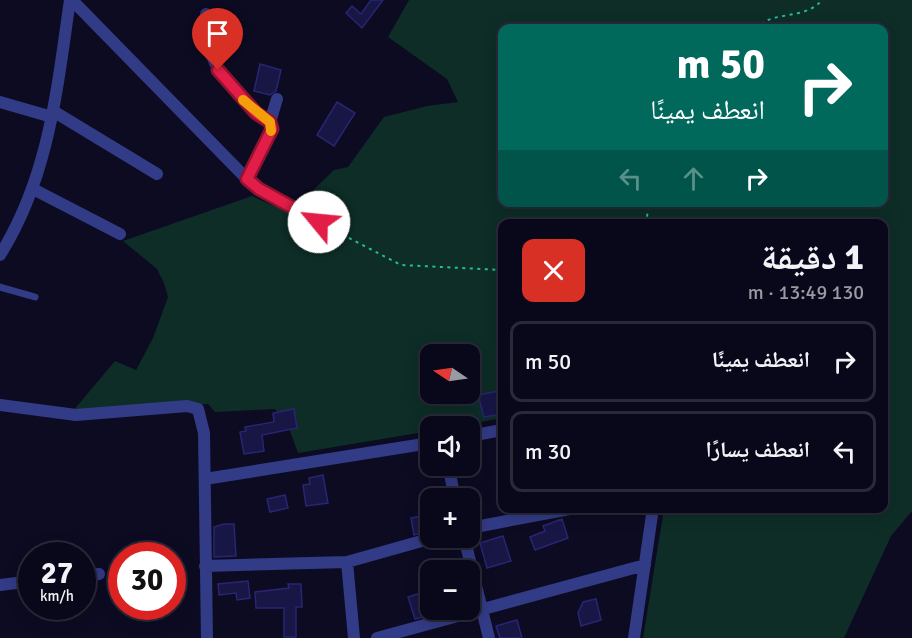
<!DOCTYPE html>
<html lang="ar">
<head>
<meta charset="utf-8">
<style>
	body { margin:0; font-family:Signika,"Noto Naskh Arabic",sans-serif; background:#121123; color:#f1f3f6; direction:rtl; height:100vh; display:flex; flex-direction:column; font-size:22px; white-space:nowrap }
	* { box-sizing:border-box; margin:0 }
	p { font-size:20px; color:#999aa2 }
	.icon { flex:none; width:33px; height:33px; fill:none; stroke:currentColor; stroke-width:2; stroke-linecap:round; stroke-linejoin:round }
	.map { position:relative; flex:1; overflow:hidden; direction:ltr }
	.sheet { position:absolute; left:498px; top:219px; width:390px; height:294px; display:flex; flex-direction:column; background:#09081a; border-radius:12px; box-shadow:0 3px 15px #0003,0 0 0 2px #292939; direction:rtl }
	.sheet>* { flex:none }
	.banner { position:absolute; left:498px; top:24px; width:390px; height:183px; border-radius:12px; box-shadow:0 3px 15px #0003,0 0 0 2px #292939; direction:rtl; background:#00695c; color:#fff; overflow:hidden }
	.needle { width:39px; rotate:283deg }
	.fabs { position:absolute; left:420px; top:344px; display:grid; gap:12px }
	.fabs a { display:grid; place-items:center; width:60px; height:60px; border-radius:12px; background:#09081a; box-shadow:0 3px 15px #0003,0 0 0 2px #292939; font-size:30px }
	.speed { position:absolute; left:18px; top:542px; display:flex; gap:12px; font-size:30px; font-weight:700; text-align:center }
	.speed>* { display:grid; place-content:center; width:78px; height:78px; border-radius:50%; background:#09081a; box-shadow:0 3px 15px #0003,0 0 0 2px #292939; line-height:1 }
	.speed small { font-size:15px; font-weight:400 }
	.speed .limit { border:9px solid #d22; background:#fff; color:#111 }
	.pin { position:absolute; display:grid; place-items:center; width:51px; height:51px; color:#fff; margin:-62px -26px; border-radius:50% 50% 50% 0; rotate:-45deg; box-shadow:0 0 6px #0007 }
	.pin .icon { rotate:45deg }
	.me { position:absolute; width:66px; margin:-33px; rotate:298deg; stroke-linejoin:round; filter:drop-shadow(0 0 4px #0008) }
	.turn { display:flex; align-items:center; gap:21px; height:126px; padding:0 24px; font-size:27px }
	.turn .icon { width:78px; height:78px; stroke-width:2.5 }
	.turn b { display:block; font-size:42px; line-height:51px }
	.lanes { display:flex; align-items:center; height:57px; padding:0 24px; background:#0003; justify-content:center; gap:30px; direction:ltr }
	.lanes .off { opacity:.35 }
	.round { display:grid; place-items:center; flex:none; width:63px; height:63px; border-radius:12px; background:#121123 }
	.summary { display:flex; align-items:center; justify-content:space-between; height:102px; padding:0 24px }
	h1 { font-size:36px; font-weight:800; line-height:45px }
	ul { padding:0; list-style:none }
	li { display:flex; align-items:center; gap:18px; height:81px; margin:0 12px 9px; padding:0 12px; border:3px solid #292939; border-radius:12px }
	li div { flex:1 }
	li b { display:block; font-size:22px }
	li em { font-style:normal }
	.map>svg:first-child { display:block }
	.green { fill:#0e2d27; fill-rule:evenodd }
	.building { fill:#181645; stroke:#292573; stroke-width:1.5 }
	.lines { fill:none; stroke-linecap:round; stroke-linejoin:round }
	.path { stroke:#22bd9d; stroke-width:2; stroke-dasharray:3 4.5; stroke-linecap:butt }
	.service { stroke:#323b86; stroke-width:7 }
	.minor { stroke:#323b86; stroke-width:12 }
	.route-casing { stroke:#92132f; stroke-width:15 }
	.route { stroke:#e11d48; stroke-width:10 }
	.slow { stroke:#f59e0b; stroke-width:10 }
</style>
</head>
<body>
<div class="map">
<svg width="912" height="638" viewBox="0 0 912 638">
	<rect width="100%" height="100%" fill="#0c0b22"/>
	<!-- green -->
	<path class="green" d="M409 0H912V511L891 536 844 638H643L664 509 884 508V224H502V418L459 426H430V431L298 453 286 420 275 409 215 412 208 404 73 411 115 361 136 370 153 338 168 297 164 283 157 269 123 241 252 196 274 206 288 209 301 202 334 170 348 167 384 117 427 106 458 102 447 79 388 37ZM502 28H884V202H502ZM430 354H470V393H430Z"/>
	<!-- building -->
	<path class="building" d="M371 0H383L362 28 346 13 352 6 361 14Z
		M260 64 281 70 276 91 270 95 254 91Z
		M337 102 355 113 334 146 317 135Z
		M499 391 502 414 484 417 478 395Z
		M294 409 297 428 262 435 264 451 244 454 240 432 246 431 245 427 274 422 273 413Z
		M323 475 328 503 306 506 303 485 310 484 309 478Z
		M285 495 288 508 270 512 267 499Z
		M430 514V530L414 535 411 518Z
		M562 519 568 538 535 550 530 537 545 531 543 526Z
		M224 524H234L236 556 214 557V527Z
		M503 536 511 561 487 568 480 543Z
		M248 581 250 598 237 600 236 593 219 595 218 584Z
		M288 584H301L302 607H296V637H284V608H256L255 592 289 588Z
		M430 590V615L415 619 408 597Z
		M596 599 601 620 581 626 578 613 583 602Z
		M517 620 522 638H500L496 626Z"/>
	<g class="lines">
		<!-- path -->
		<path class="path" d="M755 28C759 26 763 22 768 20 786 13 809 16 822 0
			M646 224 649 202
			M349 238 401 265 502 270"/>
		<!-- service -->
		<path class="service" d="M0 287 35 297"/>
		<!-- minor -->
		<path class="minor" d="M72 0 244 176 259 189 339 232
			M206 14C205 61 222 78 253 110 261 117 269 119 272 129L247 179
			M0 102 52 117
			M53 111 157 174
			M270 122 277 99
			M33 189 120 234
			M0 255C49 177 57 89 70 0
			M0 405 76 415 187 406 198 409 204 433 207 638
			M470 436 502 430
			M448 465 455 498
			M205 479 430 443
			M470 528 575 508
			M464 537 489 638
			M347 562 354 638
			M205 566 347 562 436 537
			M82 576 99 574
			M0 585 32 581
			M377 638 645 565
			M634 638 653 508"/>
	</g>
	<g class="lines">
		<!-- route casing -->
		<g class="route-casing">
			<path id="route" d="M218 70 256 113 270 122 272 129 247 179 259 189 319 222"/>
		</g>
		<!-- route -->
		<use href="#route" class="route"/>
		<!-- slow -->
		<path class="slow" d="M243 100 270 122 271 131"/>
	</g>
</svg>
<div class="fabs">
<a><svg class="needle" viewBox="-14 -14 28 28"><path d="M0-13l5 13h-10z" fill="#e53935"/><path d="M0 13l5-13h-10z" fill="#999aa2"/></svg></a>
<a><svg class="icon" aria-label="sound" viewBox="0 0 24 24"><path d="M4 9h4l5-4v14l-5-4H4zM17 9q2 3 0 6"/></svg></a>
<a>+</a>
<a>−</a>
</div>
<div class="speed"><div>27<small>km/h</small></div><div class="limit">30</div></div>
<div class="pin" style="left:218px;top:70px;background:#d93025"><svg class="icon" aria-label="arrive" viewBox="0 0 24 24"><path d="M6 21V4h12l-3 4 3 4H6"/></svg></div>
<svg class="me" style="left:319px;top:222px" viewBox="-20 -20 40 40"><circle r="19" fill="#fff"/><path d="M0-13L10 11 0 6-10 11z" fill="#e11d48"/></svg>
<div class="banner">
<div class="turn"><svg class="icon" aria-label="right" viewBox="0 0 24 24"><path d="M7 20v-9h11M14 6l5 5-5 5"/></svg><div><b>50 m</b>انعطف يمينًا</div></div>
<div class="lanes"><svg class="icon off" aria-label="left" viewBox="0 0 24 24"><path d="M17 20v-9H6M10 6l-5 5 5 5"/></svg><svg class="icon off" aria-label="ahead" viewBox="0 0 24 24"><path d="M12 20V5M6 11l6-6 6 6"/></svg><svg class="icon" aria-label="right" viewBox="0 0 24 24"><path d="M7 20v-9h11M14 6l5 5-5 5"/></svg></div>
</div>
<section class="sheet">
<div class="summary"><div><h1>1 دقيقة</h1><p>130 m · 13:49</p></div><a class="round" style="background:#d93025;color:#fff"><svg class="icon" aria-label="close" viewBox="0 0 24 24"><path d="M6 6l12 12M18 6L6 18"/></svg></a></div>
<ul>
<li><svg class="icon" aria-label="right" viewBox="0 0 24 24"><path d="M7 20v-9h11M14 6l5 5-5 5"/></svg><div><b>انعطف يمينًا</b></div><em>50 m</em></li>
<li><svg class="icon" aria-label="left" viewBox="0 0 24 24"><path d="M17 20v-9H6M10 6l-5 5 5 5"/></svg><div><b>انعطف يسارًا</b></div><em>30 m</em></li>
</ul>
</section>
</div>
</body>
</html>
